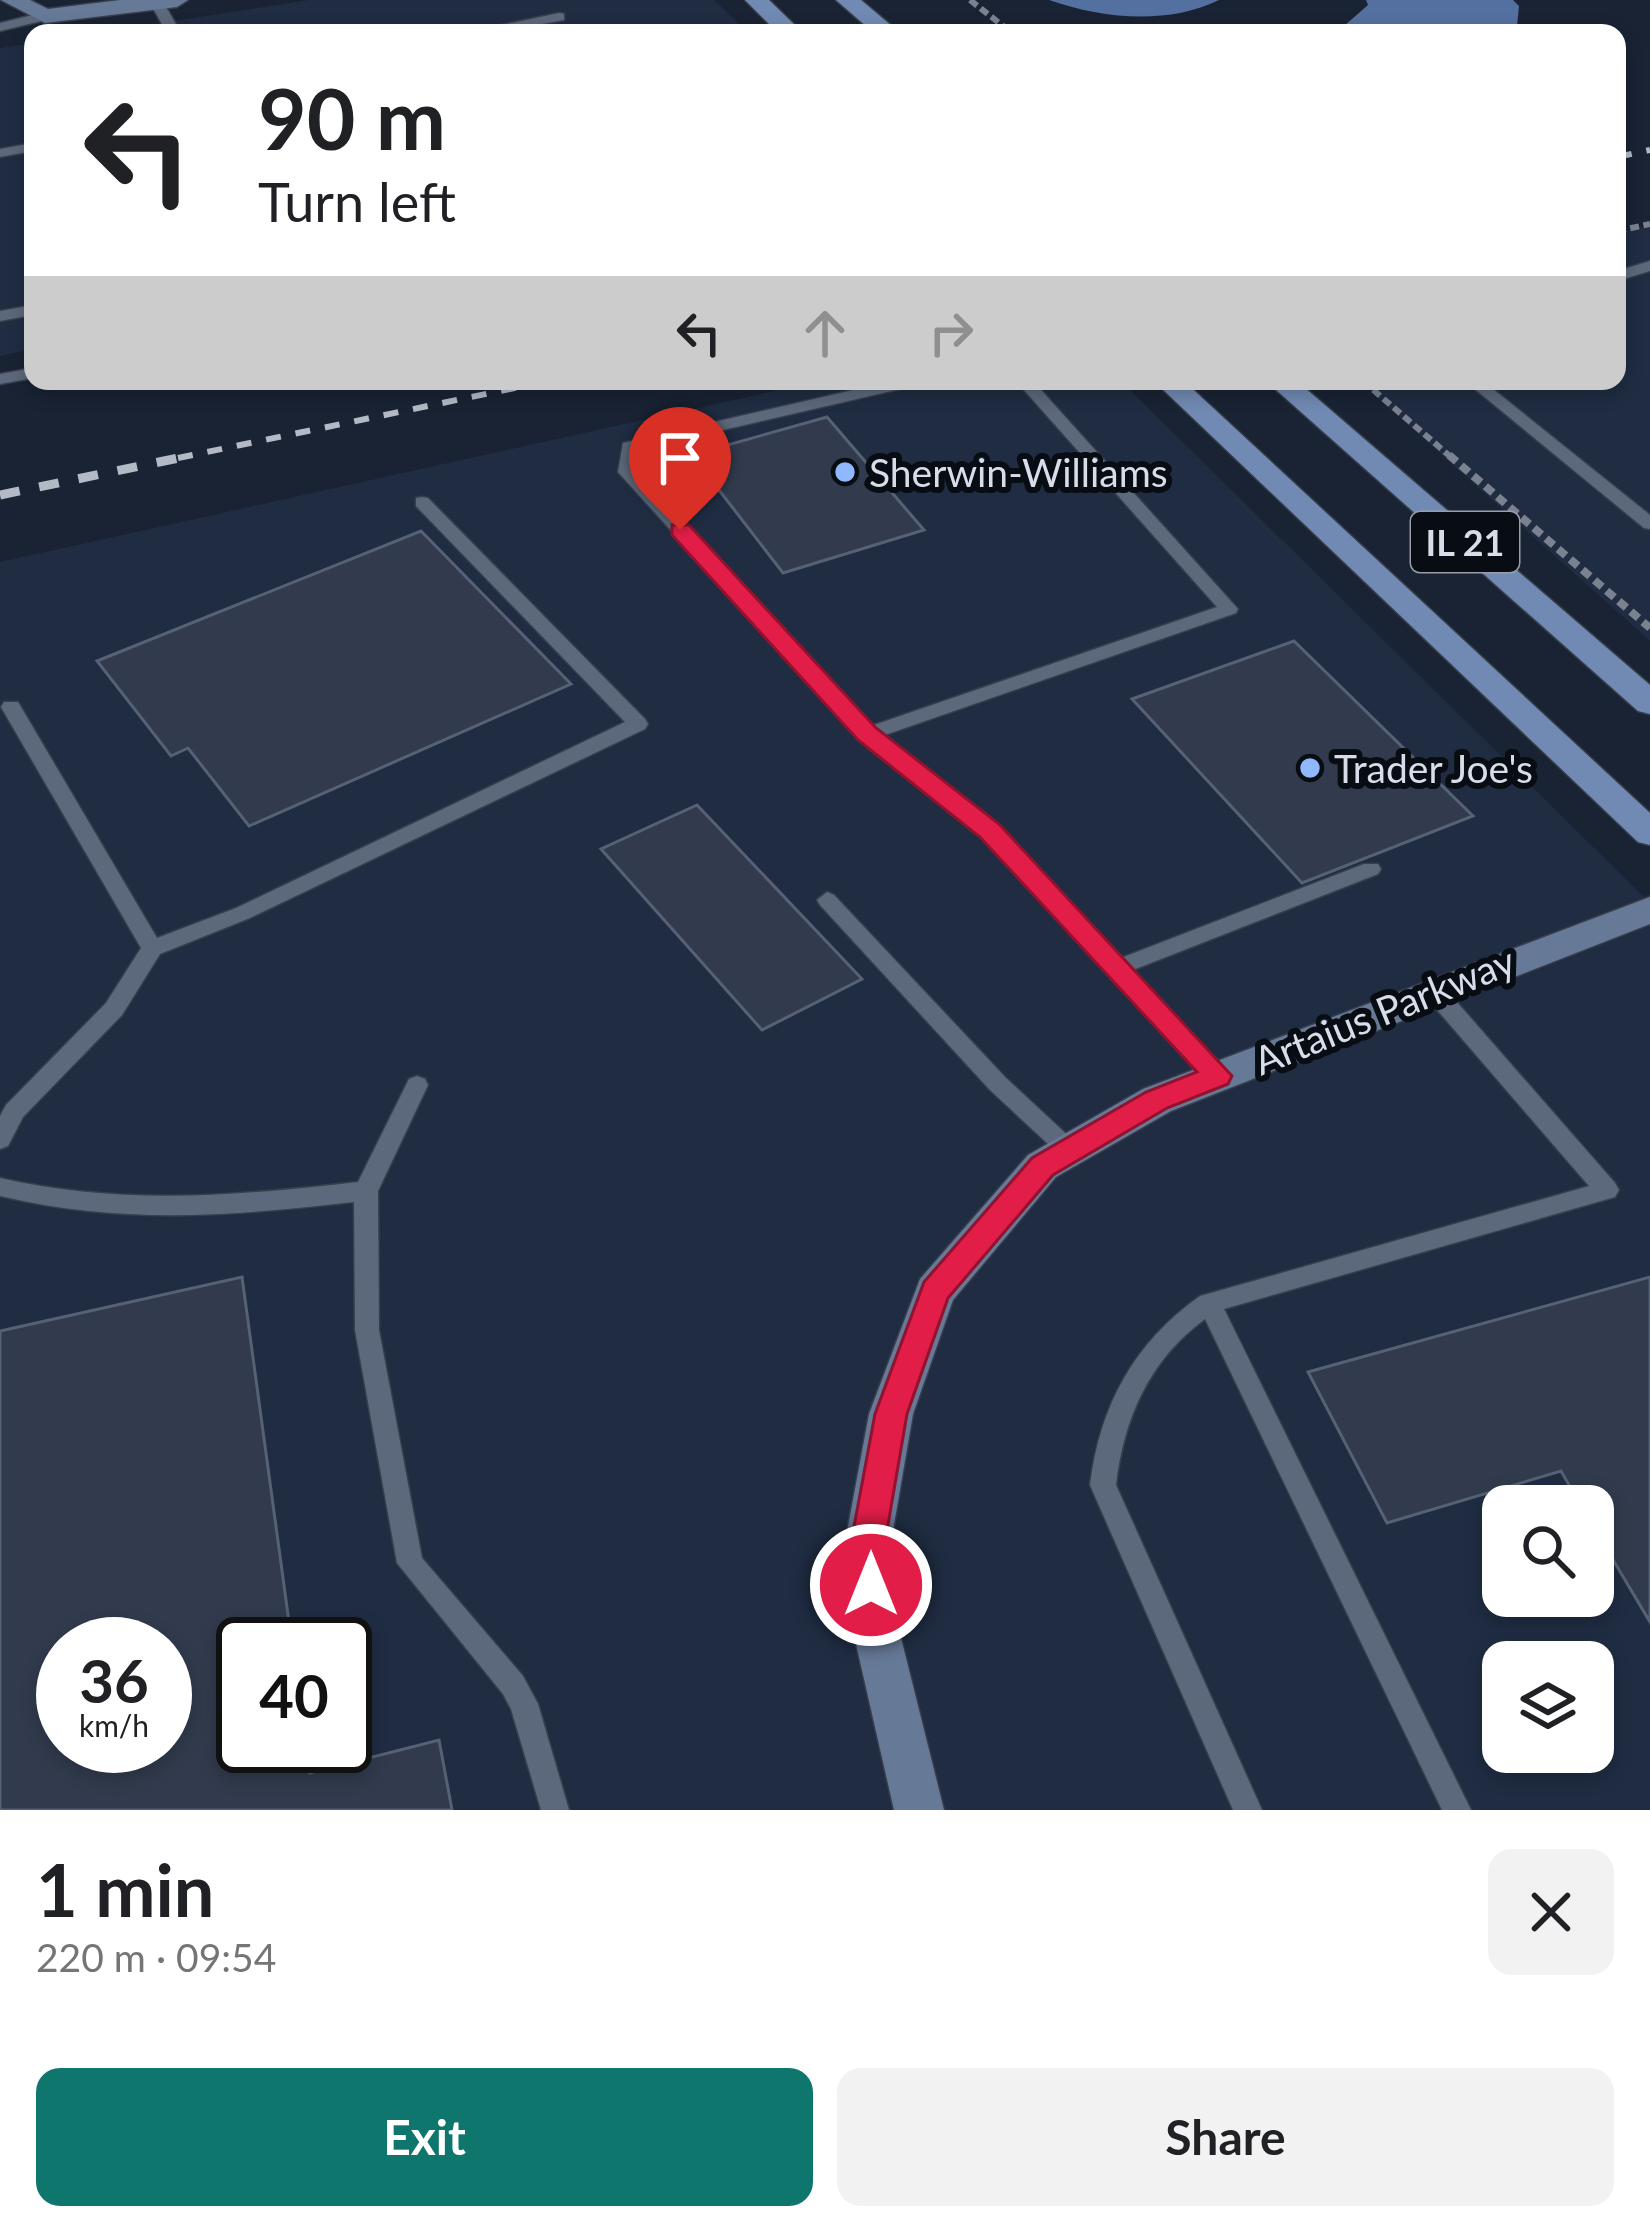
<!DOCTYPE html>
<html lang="en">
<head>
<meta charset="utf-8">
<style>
	body { margin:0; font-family:Lato,sans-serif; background:#f2f2f2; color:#202124; height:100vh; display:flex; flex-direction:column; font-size:45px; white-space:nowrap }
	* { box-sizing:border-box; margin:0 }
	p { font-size:39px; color:#757577 }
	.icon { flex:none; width:66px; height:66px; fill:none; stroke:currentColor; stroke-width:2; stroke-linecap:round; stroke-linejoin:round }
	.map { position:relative; height:1810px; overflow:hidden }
	.sheet { display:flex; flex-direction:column; background:#fff; flex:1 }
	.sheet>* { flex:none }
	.guide { position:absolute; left:24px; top:24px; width:1602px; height:366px; border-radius:24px; box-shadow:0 6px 18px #0003; background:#fff; color:#202124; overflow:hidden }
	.controls { position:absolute; left:1482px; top:1485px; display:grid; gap:24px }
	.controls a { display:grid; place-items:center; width:132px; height:132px; border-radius:24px; background:#fff; box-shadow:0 6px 18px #0003; font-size:60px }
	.speed { position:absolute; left:36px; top:1617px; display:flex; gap:24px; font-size:60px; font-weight:700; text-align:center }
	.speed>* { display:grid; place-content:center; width:156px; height:156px; border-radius:50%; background:#fff; box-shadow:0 6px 18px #0003; line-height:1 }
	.speed small { font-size:30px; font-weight:400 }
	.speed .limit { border:6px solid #111; border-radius:18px; background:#fff; color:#111 }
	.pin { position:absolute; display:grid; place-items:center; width:102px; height:102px; color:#fff; margin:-123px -51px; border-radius:50% 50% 50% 0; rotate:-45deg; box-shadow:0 0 12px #0007 }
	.pin .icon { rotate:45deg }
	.me { position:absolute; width:132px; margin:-66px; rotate:0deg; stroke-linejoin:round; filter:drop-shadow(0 0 9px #0008) }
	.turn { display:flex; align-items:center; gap:42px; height:252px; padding:0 36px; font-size:54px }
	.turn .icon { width:156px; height:156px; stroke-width:2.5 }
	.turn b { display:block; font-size:84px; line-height:102px }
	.lanes { display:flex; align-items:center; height:114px; padding:0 36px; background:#0003; justify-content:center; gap:60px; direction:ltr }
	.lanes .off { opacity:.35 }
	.round { display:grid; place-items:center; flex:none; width:126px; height:126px; border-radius:24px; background:#f2f2f2 }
	.headline { display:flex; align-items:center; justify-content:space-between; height:204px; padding:0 36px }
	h1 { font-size:72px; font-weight:700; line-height:90px }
	.button { display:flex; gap:24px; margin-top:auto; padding:24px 36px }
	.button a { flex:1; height:138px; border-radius:24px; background:#0f766e; color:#fff; font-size:48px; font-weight:700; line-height:138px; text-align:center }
	.button a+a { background:#f2f2f2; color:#202124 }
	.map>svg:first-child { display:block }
	.built { fill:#1f2c42; fill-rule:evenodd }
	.water { fill:#5470a0 }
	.building { fill:#313b4d; stroke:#556174; stroke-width:3; fill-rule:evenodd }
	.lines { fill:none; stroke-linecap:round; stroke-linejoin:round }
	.lane-casing { stroke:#373e4c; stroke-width:3 }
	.secondary-casing { stroke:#373e4c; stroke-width:3 }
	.primary-casing { stroke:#373e4c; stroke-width:3 }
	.path-far1 { stroke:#7a8290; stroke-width:6; stroke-dasharray:9 4.5; stroke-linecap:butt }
	.path { stroke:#7a8290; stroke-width:8; stroke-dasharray:10 6; stroke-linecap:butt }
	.lane { fill:#5c687b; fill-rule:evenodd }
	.secondary { fill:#667997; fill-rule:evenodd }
	.primary { fill:#718ab3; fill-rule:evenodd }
	.rail-far1 { stroke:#b3bac6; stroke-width:6; stroke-dasharray:15 15; stroke-linecap:butt }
	.rail { stroke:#b3bac6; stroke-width:9; stroke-dasharray:20 20; stroke-linecap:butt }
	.route { fill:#e11d48; stroke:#92132f; stroke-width:3 }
	.poi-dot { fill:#90b8fd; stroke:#080c13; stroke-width:4.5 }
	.labels { text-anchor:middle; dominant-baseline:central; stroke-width:12; stroke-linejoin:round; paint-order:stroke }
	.shield { fill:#080c13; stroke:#999ea9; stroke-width:3 }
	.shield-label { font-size:36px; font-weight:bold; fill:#d7dde9 }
	.poi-label { font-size:39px; fill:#d7dde9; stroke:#080c13; text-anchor:start }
	.street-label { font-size:39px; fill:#d7dde9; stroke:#080c13 }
</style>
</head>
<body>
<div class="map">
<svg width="1650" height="1810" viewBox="0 0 1650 1810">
	<rect width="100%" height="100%" fill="#192333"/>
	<!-- built -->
	<path class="built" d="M309 0H714L749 33H96Z
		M33 43V349L0 356V48Z
		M1650 226V641L1359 381H1617V233Z
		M819 381H1121L1650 903V1810H0V562ZM1503 1506H1593V1596H1503ZM63 1644H165V1746H63ZM243 1644H345V1746H243ZM1503 1662H1593V1752H1503Z"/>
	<!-- water -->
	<path class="water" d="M1049 0H1219C1168 25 1103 19 1049 0Z
		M1366 0H1513L1519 6 1517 26 1500 33H1336L1368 5Z"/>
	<!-- building -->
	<path class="building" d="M827 417 924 530 783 573 692 455Z
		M421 531 571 684 249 826 188 748 171 756 97 661Z
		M1294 641 1473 816 1302 883 1132 699Z
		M697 805 862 979 762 1030 601 849Z
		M242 1277 292 1644H243V1746H306L310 1773 439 1740 452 1810H0V1331ZM63 1644H165V1746H63Z
		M1650 1277V1622L1593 1526V1506H1581L1561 1471 1387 1523 1308 1372Z"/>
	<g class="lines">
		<!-- lane casing -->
		<g class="lane-casing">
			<path id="lane" d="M152 0H162L181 33H167L150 3Z
				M45 12 50 13V19L0 31V23Z
				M559 13 564 14V20L493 33H463Z
				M33 143V151L0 157V149Z
				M1650 261V271L1617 281V271Z
				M33 305V315L0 321V311Z
				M33 368V378L0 384V374Z
				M892 381H921L913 386 637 450 636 471 871 726 1217 607 1016 381H1033L1238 609 1236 613 882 736 997 825 1121 958 1364 864H1378L1381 869 1378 874 1133 970 1226 1070 1229 1076 1226 1082H1210L983 835 860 739 618 472 623 443Z
				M1465 381H1483L1650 515V529L1644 528Z
				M422 497 428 498 645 719 648 724 645 729 250 918 160 954 122 1015 23 1117 8 1146 0 1149V1116L6 1105 106 1003 141 948 1 707 4 702H18L157 938 236 908 625 722 416 506V498Z
				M827 892 834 895 1006 1078 1077 1144 1081 1150 1077 1156 1069 1159 1061 1156 990 1090 820 905 817 900Z
				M1434 983 1442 985 1615 1183 1619 1190 1615 1197 1224 1309 1471 1810H1442L1205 1319C1149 1360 1124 1418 1116 1485L1262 1810H1233L1090 1485C1100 1405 1134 1343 1200 1296L1589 1186 1426 997 1423 991 1426 985Z
				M417 1076 425 1079 428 1085 378 1191 379 1330 422 1558 523 1676 538 1704 569 1810H541L511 1709 503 1694 397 1563 355 1330 354 1202C231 1216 122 1225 0 1196V1178C123 1206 234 1196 358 1182L409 1079Z"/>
		</g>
		<!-- secondary casing -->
		<g class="secondary-casing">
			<path id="secondary" d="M1 0H30L48 9 120 0H188L177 7 45 23Z
				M1650 897V924L1171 1111 1056 1177 953 1300 913 1414 890 1548 897 1622 944 1810H894L851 1622 844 1548 869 1414 920 1279 1028 1155 1143 1089Z"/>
		</g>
		<!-- primary casing -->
		<g class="primary-casing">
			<path id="primary" d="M745 0H769L803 33H778Z
				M836 0H861L900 33H874Z
				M1154 381H1184L1650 813V845L1638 842Z
				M1266 381H1297L1650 685V714L1638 711Z"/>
		</g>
		<!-- path-far1 -->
		<path class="path-far1" d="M970 0 1012 33
			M1617 231 1650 224
			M1363 381 1452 458"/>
		<!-- path -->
		<path class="path" d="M1449 455 1650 628"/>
		<!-- lane -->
		<use href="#lane" class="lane"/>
		<!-- secondary -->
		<use href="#secondary" class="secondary"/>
		<!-- primary -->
		<use href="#primary" class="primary"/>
		<!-- rail-far1 -->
		<path class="rail-far1" d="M1617 157 1650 150
			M178 458 548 381"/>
		<!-- rail -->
		<path class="rail" d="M0 495 193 455"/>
	</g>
	<!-- route -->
	<path class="route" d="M672 525H689L876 728 999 824 1232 1076 1228 1084 1167 1108 1053 1175 948 1298 907 1414 884 1548 888 1585 883 1597 871 1601 858 1597 850 1548 875 1414 924 1282 1032 1158 1146 1092 1197 1072 980 837 858 740 672 535Z"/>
	<!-- markers -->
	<g class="poi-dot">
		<circle cx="845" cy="472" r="12"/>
		<circle cx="1310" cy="768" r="12"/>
	</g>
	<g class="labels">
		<!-- shield labels -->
		<rect class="shield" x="1411" y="512" width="108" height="60" rx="9"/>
		<g class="shield-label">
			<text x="1465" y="542">IL 21</text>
		</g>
		<!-- poi labels -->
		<g class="poi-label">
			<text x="869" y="472">Sherwin-Williams</text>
			<text x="1334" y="768">Trader Joe's</text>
		</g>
		<!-- street labels -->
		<g class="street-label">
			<text transform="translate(1384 1010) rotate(-22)">Artaius Parkway</text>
		</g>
	</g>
</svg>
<div class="controls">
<a><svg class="icon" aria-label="search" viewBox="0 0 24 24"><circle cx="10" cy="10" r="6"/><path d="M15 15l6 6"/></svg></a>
<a><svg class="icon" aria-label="layers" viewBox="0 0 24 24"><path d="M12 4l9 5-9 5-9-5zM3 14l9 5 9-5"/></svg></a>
</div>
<div class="speed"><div>36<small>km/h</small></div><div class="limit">40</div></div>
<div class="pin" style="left:680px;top:530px;background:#d93025"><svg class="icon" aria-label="arrive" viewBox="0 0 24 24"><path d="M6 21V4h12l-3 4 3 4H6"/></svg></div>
<svg class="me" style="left:871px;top:1585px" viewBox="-20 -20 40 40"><circle r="17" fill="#e11d48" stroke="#fff" stroke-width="3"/><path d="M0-11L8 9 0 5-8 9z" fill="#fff"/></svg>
<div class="guide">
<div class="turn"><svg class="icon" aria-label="left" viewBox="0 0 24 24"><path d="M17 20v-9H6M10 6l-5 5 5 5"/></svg><div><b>90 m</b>Turn left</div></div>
<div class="lanes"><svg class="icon" aria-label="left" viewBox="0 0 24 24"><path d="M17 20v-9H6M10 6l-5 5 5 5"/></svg><svg class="icon off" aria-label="ahead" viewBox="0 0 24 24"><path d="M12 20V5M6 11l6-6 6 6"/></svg><svg class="icon off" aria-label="right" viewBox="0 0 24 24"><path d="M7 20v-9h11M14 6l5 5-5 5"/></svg></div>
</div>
</div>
<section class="sheet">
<div class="headline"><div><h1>1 min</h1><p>220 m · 09:54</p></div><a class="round"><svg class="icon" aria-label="close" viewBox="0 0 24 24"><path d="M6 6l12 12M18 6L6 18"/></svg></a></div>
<div class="button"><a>Exit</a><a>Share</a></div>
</section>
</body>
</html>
